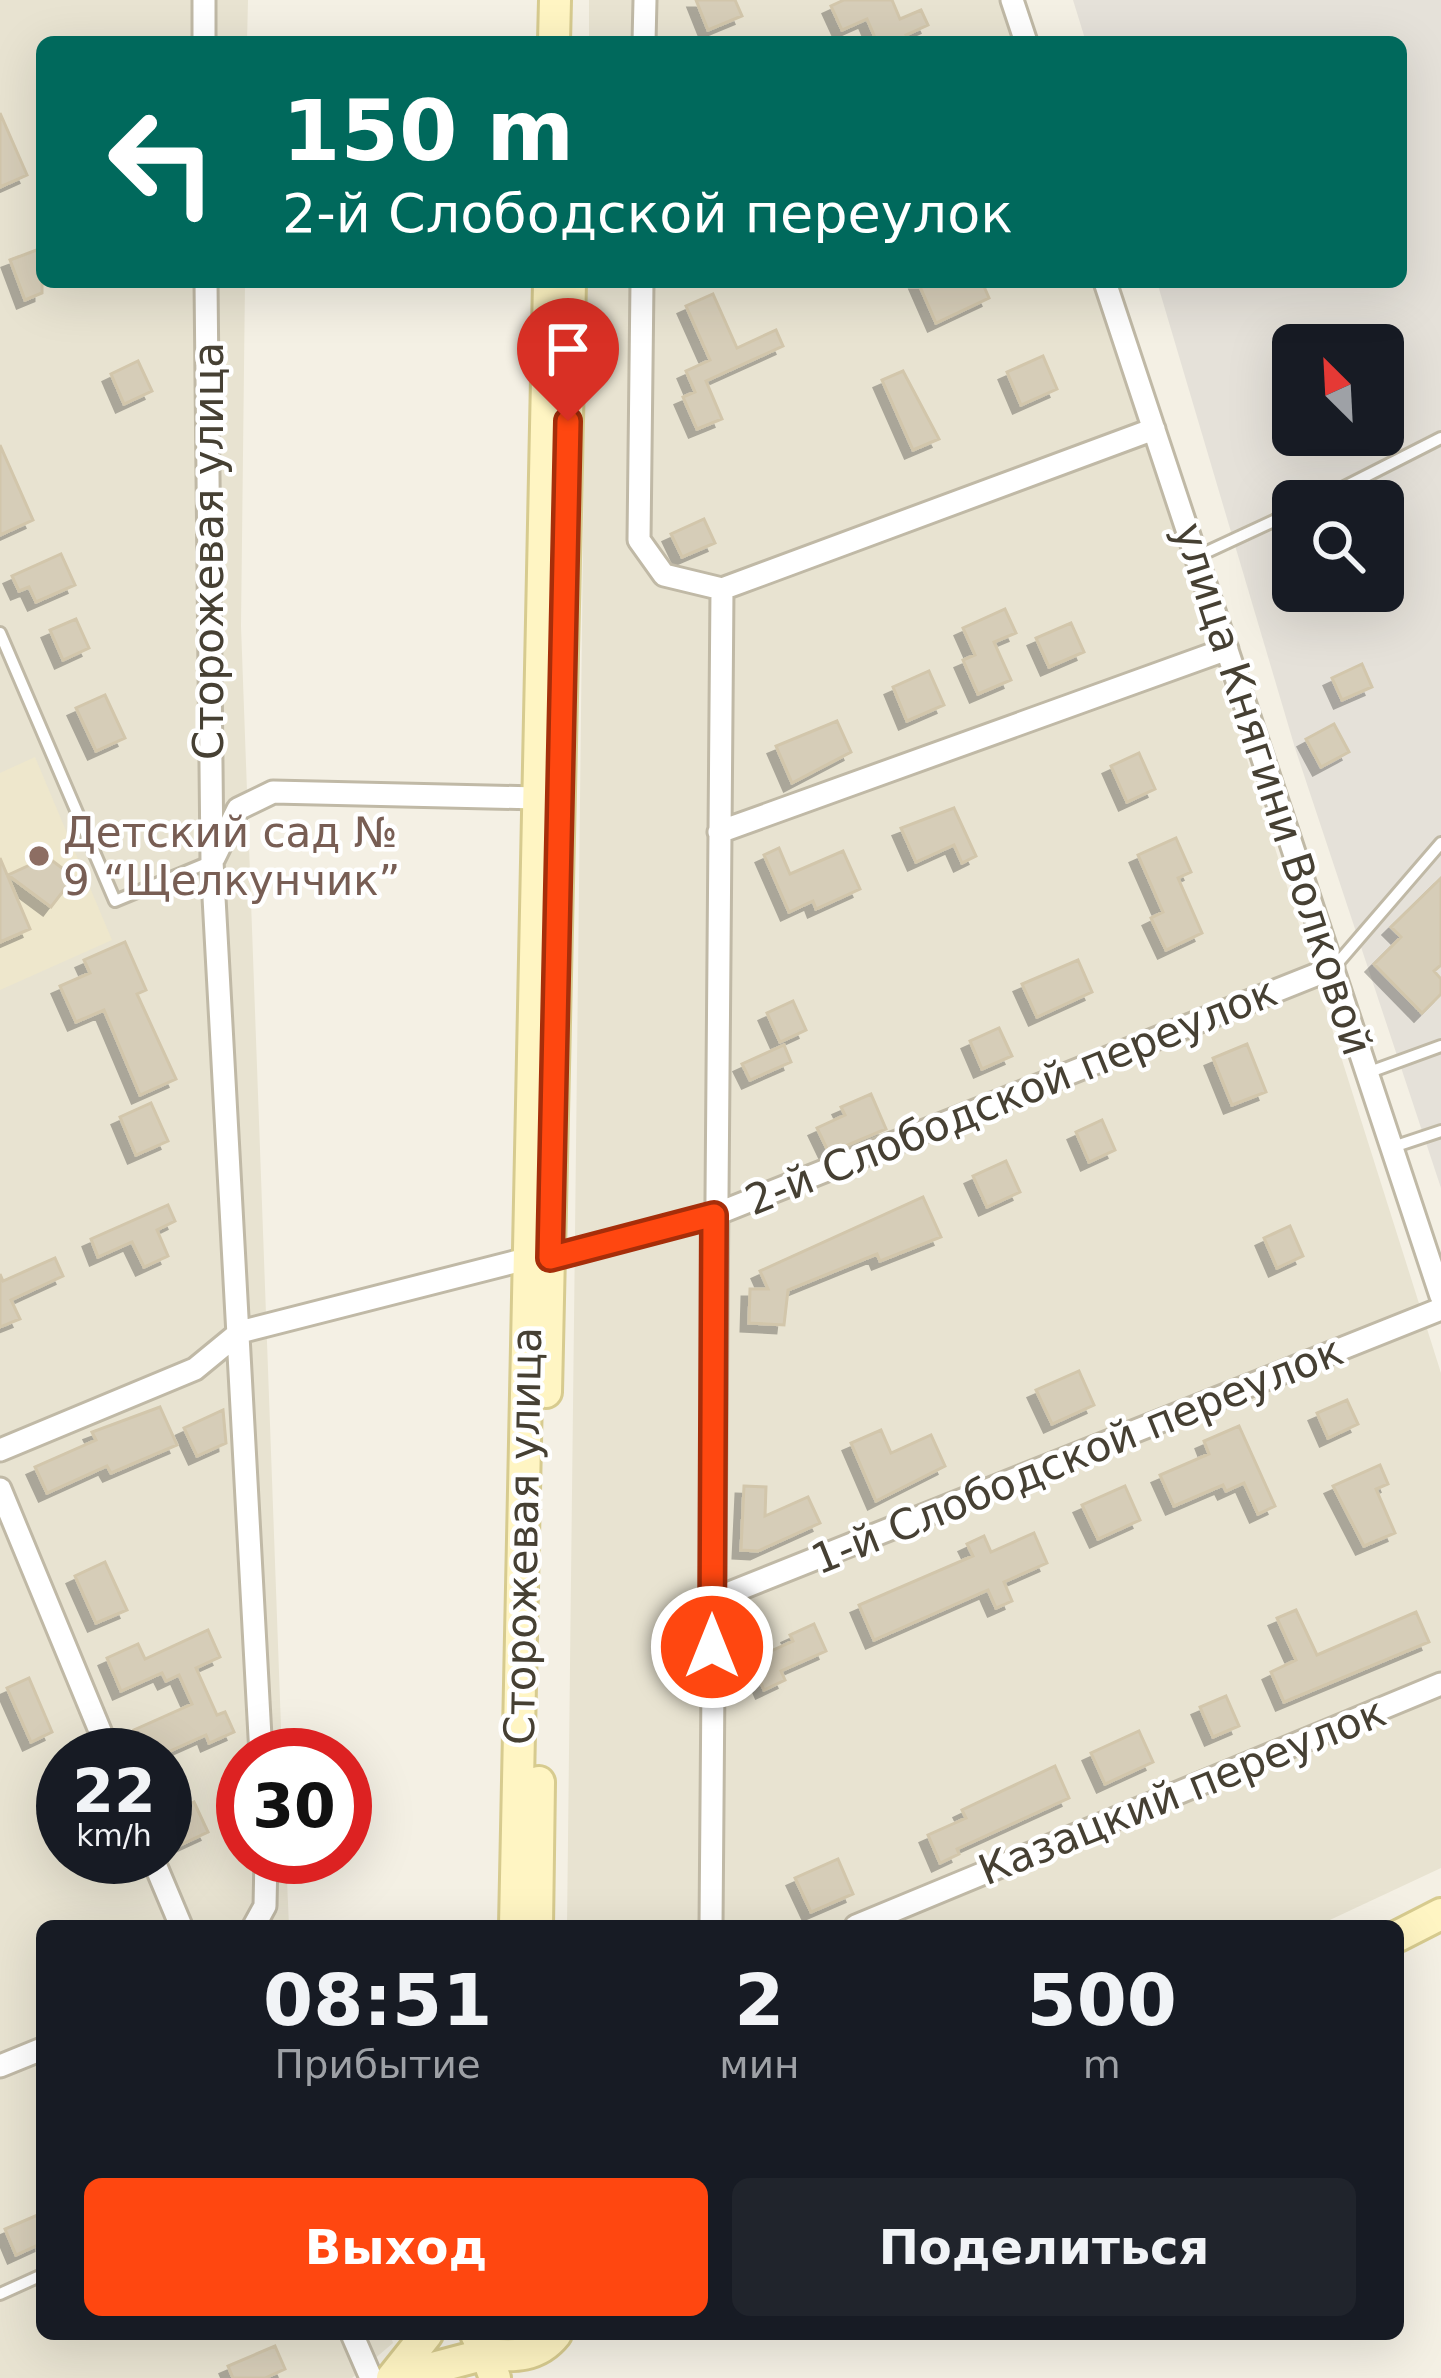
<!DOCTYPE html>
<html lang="ru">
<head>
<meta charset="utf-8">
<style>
	body { margin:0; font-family:"DejaVu Sans",sans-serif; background:#20242c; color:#f1f3f6; height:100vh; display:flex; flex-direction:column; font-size:45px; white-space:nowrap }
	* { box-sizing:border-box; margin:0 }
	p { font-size:39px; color:#9ea1a6 }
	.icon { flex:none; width:66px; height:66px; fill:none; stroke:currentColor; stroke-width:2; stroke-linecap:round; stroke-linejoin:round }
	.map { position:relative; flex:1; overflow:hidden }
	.panel { position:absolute; left:36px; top:1920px; width:1368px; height:420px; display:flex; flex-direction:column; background:#171b24; border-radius:18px; box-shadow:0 12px 48px #0002 }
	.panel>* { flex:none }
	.guide { position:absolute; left:36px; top:36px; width:1371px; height:252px; border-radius:18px; box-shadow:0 12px 48px #0002; background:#00695c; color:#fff; overflow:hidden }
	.needle { width:78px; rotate:336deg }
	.fabs { position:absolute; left:1272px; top:324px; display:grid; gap:24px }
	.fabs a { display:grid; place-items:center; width:132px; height:132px; border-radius:18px; background:#171b24; box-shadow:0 12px 48px #0002; font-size:60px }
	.speed { position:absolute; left:36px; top:1728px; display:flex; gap:24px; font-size:60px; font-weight:700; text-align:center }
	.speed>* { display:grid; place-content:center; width:156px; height:156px; border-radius:50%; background:#171b24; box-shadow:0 12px 48px #0002; line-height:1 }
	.speed small { font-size:30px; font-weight:400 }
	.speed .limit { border:18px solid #d22; background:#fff; color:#111 }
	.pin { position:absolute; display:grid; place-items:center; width:102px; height:102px; color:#fff; margin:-123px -51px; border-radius:50% 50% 50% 0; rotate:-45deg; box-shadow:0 0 12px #0007 }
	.pin .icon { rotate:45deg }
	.me { position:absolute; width:132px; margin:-66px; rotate:0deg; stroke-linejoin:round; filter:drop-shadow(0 0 9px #0008) }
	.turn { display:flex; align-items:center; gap:42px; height:252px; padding:0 48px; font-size:54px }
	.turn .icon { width:156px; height:156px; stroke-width:2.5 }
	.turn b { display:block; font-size:84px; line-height:102px }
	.eta { display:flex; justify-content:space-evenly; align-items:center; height:204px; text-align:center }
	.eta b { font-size:72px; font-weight:600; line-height:84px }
	.action { display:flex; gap:24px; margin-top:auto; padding:24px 48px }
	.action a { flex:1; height:138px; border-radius:18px; background:#ff4710; color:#fff; font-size:48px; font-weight:600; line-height:138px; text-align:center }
	.action a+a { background:#20242c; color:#f1f3f6 }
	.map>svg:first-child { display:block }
	.residential { fill:#e8e3d1; fill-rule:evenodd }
	.industrial { fill:#e5e1d9; fill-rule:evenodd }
	.education { fill:#eee7cc }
	.building { fill:#d6cdb8; stroke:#d2c6ab; stroke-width:3; filter:url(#shadow) }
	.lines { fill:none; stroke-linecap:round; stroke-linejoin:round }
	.lane-casing { stroke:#c0b9a6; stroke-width:16 }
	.street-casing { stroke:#c0b9a6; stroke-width:27 }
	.secondary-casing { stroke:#d7cb8f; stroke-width:36 }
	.lane { stroke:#fff; stroke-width:10 }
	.street { stroke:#fff; stroke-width:21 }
	.secondary { stroke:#fff5c3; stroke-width:30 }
	.route-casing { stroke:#a62e0a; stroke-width:30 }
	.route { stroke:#ff4710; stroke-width:21 }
	.education-dot { fill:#8d6e63; stroke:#fff; stroke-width:4.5 }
	.labels { text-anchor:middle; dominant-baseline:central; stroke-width:9; stroke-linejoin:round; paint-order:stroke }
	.street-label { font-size:42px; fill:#464033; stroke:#fff }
	.education-label { font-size:42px; fill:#785e54; stroke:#fff; text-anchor:start }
</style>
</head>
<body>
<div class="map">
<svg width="1441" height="2378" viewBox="0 0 1441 2378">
	<defs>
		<filter id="shadow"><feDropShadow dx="-8" dy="8" stdDeviation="0" flood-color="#0004"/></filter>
	</defs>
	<rect width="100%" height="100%" fill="#f4f0e4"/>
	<!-- residential -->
	<path class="residential" d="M0 0H248L247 42H42V282H245L241 626 282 1755H243V1857H286L289 1926H42V2334H390L393 2343 352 2378H0ZM63 1755H165V1857H63Z
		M589 0H1006L1020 42H589Z
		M586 282H1096L1441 1373V1868L1317 1926H567Z"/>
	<!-- industrial -->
	<path class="industrial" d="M1073 0H1441V1188L1295 748 1157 282H1401V42H1086ZM1293 345H1383V435H1293ZM1293 501H1383V591H1293Z"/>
	<!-- education -->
	<path class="education" d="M35 757 112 940 0 990V773Z"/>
	<!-- building -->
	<path class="building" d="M696 0H735L742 16 708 30Z
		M844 0H892L900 19 921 10 928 25 906 35 909 42H877L867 19 842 30 831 6Z
		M0 113 27 175 0 187Z
		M42 248V293L25 300 10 260Z
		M918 282H982L989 298 936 323Z
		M713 294 737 348 776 330 783 346 706 381 722 419 697 429 683 397 695 392 686 371 710 360 686 306Z
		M1043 356 1057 389 1021 405 1007 372Z
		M138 361 152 391 124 404 111 374Z
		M903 371 939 439 913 450 882 380Z
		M0 445 33 520 0 535Z
		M704 519 715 543 682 557 671 534Z
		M61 554 75 585 36 602 29 587 19 591 12 576Z
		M1005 609 1016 633 994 642 1011 680 978 694 963 660 975 655 963 628Z
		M76 619 89 648 63 660 50 630Z
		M1071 623 1084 652 1049 667 1036 638Z
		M1362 664 1372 687 1342 700 1332 678Z
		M929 671 944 705 907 721 893 687Z
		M105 695 125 738 96 751 76 708Z
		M837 721 851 752 792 783 776 746Z
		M1334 724 1349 752 1321 767 1306 739Z
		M1139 753 1155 789 1127 802 1111 766Z
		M954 808 976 856 962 863 954 845 916 862 901 828Z
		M1176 838 1191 872 1178 878 1202 933 1166 950 1151 918 1163 912 1138 855Z
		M779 848 790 874 843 851 860 889 816 909 813 901 789 912 764 855Z
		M42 853 74 877 51 907 8 875 34 863Z
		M0 858 30 929 0 942Z
		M1441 878V965L1434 971 1441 979V994L1422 1013 1374 964 1401 937 1391 927Z
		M125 942 146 990 137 994 176 1079 140 1095 104 1010 76 1022 60 986 90 973 84 960Z
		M1078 960 1092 992 1037 1017 1022 984Z
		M793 1001 806 1030 780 1042 767 1013Z
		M999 1028 1012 1056 982 1069 970 1041Z
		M1247 1044 1266 1092 1232 1105 1213 1058Z
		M784 1045 791 1062 750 1080 742 1064Z
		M871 1094 886 1129 829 1153 817 1128 845 1115 841 1107Z
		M151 1103 168 1141 136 1155 120 1117Z
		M1102 1120 1115 1150 1089 1162 1076 1132Z
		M1006 1161 1020 1192 987 1207 973 1176Z
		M923 1197 941 1237 880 1261 877 1254 788 1290 784 1325 749 1323 750 1289H768L760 1271Z
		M168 1205 175 1221 157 1230 168 1256 144 1267 132 1242 98 1257 91 1239Z
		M1290 1226 1303 1256 1277 1268 1264 1238Z
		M55 1258 63 1276 11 1300 20 1319 0 1327V1274L3 1281Z
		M1079 1371 1094 1405 1052 1424 1036 1390Z
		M1347 1400 1358 1424 1328 1438 1317 1413Z
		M160 1407 177 1445 111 1473 107 1466 47 1493 35 1467 96 1440 92 1432Z
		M223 1410 226 1443 197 1456 184 1428Z
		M1239 1426 1275 1506 1258 1514 1244 1483 1226 1491 1223 1485 1174 1506 1160 1475 1209 1454 1204 1441Z
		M881 1430 891 1453 931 1435 945 1466 876 1501 851 1443Z
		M1380 1465 1388 1484 1376 1489 1395 1533 1364 1546 1333 1486Z
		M744 1486 766 1487 765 1516 808 1497 820 1523 758 1551 741 1550Z
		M1125 1486 1140 1520 1098 1539 1082 1505Z
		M1034 1533 1047 1563 1004 1582 1012 1601 996 1608 988 1590 874 1640 859 1605 973 1556 967 1544 984 1536 991 1552Z
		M105 1562 127 1610 96 1623 75 1576Z
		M1296 1610 1317 1655 1416 1612 1429 1642 1284 1702 1271 1672 1296 1660 1277 1618Z
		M814 1624 826 1651 781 1671 785 1680 764 1690 751 1660 793 1641 790 1635Z
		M208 1630 220 1657 196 1668 217 1715 225 1712 234 1732 209 1743 206 1735 161 1755H146L134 1730 192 1704 179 1675 166 1681 162 1673 121 1691 107 1658 138 1644 145 1659Z
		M29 1678 52 1732 31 1742 7 1688Z
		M1226 1696 1239 1726 1213 1737 1200 1707Z
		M1139 1731 1153 1762 1105 1784 1091 1753Z
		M1055 1766 1069 1798 957 1849 959 1854 940 1863 928 1835 966 1818 962 1810Z
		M194 1802 208 1832 180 1845 167 1815Z
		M838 1859 853 1894 811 1912 795 1878Z
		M42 2213V2243L16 2255 5 2229Z
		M275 2346 285 2369 265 2378H233L228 2366Z"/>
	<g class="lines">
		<!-- lane casing -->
		<g class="lane-casing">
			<path id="lane" d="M1317 501 1441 438
				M1196 557 1293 512
				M0 633 115 901 212 861
				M1335 966 1441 843
				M1367 1073 1441 1046
				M1393 1147 1441 1131
				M0 2294 42 2275"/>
		</g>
		<!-- street casing -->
		<g class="street-casing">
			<path id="street" d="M204 0V42
				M1012 0 1026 42
				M644 42 645 0
				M206 282 212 861 261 1755
				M642 282 639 540 664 575 722 589
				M1105 282 1441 1296
				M722 589 1154 429
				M719 832 1227 649
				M214 858 238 809 273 792 537 798
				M550 1259 714 1215 1333 968
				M0 1450 195 1369 240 1332 526 1259
				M0 1489 110 1755
				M712 1600 1441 1309
				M152 1857 181 1926
				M254 1926 265 1906 266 1857
				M711 1926 722 589
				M856 1926 1441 1684
				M0 2066 42 2049
				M352 2334 371 2378"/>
		</g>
		<!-- secondary casing -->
		<g class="secondary-casing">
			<path id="secondary" d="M554 42 555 0
				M546 1392 570 282
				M515 1926 549 282
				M537 1926 539 1782
				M1398 1936 1441 1914
				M476 2334 486 2354C514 2357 538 2357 556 2334
				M392 2378 427 2334
				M395 2378 486 2354 495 2378"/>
		</g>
		<!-- lane -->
		<use href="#lane" class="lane"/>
		<!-- street -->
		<use href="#street" class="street"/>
		<!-- secondary -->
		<use href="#secondary" class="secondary"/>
	</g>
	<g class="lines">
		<!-- route casing -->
		<g class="route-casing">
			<path id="route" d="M568 421 550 1258 714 1215 712 1647"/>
		</g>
		<!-- route -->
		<use href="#route" class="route"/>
	</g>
	<!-- markers -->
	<circle class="education-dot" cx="39" cy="856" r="12"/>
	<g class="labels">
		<!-- street labels -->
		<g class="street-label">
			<text transform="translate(208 551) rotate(-90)">Сторожевая улица</text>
			<text transform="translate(1273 789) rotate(72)">улица Княгини Волковой</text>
			<text transform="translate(1011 1096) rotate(-22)">2-й Слободской переулок</text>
			<text transform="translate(1077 1455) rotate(-22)">1-й Слободской переулок</text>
			<text transform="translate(523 1536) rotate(-89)">Сторожевая улица</text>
			<text transform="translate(1182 1791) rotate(-22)">Казацкий переулок</text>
		</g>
		<!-- education labels -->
		<g class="education-label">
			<text x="63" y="832">Детский сад №<tspan x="63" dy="48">9 “Щелкунчик”</tspan></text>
		</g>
	</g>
</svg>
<div class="fabs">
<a><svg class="needle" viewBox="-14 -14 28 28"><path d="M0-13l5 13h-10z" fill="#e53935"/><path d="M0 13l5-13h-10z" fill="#9ea1a6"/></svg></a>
<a><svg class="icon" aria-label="search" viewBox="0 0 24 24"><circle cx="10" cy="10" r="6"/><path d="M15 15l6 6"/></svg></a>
</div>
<div class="speed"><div>22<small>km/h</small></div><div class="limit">30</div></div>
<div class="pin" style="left:568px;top:421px;background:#d93025"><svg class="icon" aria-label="arrive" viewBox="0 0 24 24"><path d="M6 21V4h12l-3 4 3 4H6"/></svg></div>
<svg class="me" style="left:712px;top:1647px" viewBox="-20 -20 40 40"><circle r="17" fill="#ff4710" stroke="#fff" stroke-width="3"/><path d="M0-11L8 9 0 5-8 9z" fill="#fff"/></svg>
<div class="guide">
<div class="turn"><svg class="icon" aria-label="left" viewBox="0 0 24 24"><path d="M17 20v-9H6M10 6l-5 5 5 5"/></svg><div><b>150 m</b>2-й Слободской переулок</div></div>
</div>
<section class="panel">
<div class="eta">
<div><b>08:51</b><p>Прибытие</p></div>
<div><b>2</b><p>мин</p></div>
<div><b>500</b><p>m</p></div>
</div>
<div class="action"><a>Выход</a><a>Поделиться</a></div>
</section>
</div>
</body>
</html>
